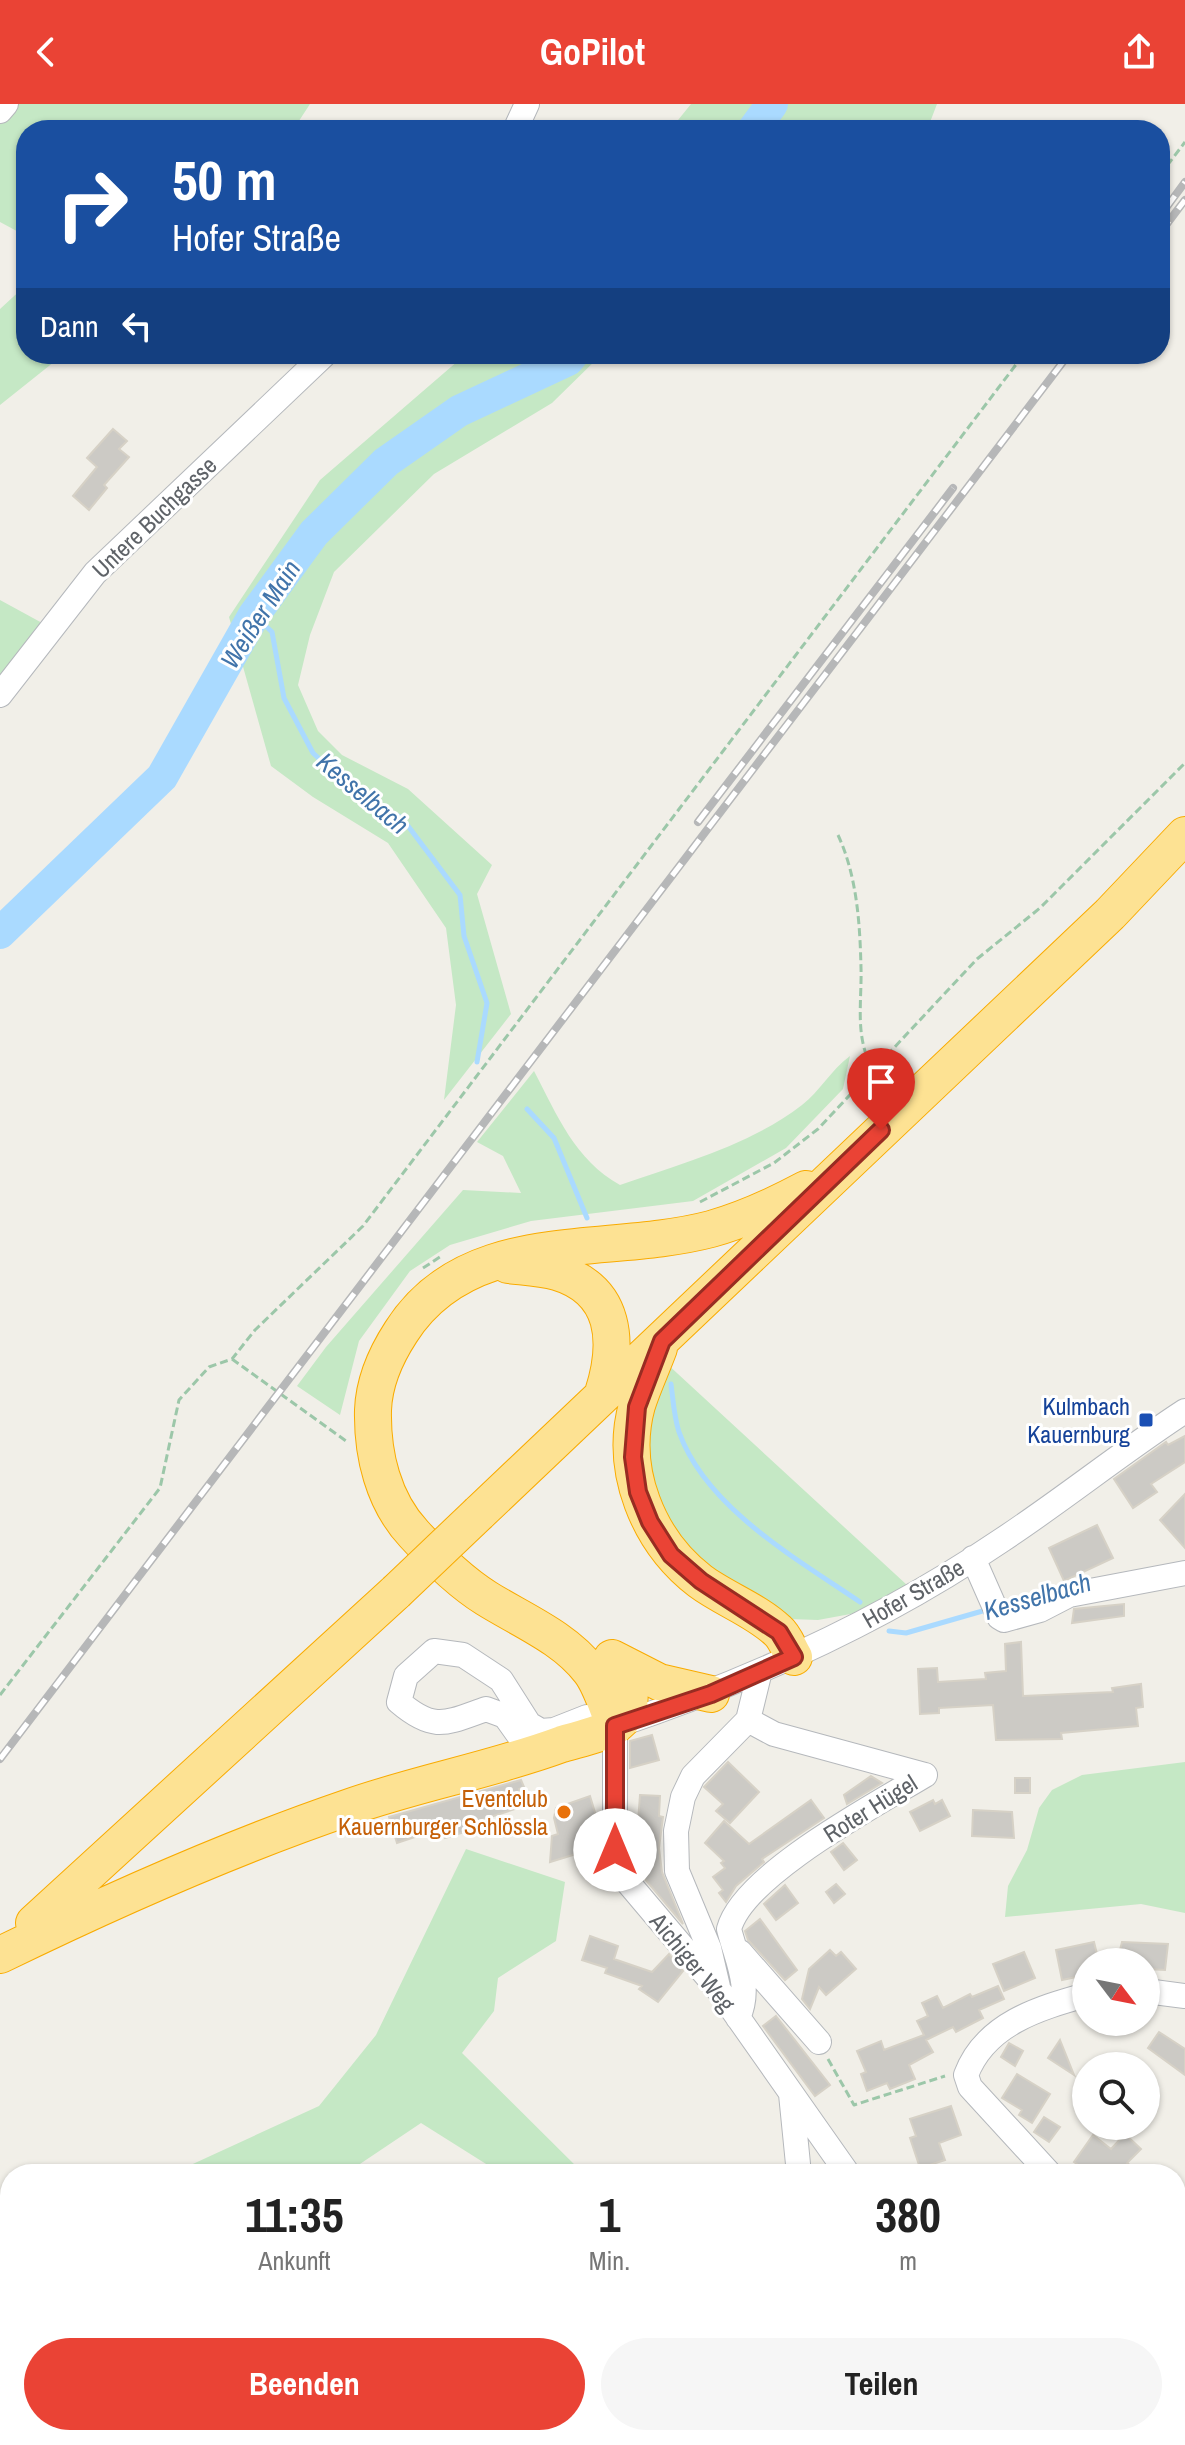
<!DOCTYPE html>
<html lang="de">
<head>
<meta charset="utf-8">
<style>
	body { margin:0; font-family:"Archivo Narrow",sans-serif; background:#f6f6f6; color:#222; height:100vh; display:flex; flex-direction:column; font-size:30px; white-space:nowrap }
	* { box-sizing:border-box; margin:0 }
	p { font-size:26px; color:#767676 }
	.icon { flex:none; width:44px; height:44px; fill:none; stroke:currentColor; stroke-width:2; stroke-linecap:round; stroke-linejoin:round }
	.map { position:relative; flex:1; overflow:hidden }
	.side { position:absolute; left:0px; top:2060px; width:1186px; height:282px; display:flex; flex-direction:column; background:#fff; border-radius:32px 32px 0 0; box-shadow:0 2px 6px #0004 }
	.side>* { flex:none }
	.top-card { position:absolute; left:16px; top:16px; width:1154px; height:244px; border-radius:32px; box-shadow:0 2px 6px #0004; background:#1a4fa0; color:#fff; overflow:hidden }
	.needle { width:52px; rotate:122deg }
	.fabs { position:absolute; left:1072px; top:1844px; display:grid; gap:16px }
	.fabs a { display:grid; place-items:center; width:88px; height:88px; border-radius:50%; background:#fff; box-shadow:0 2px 6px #0004; font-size:40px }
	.pin { position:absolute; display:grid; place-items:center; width:68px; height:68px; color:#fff; margin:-82px -34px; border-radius:50% 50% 50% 0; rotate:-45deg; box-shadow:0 0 8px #0007 }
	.pin .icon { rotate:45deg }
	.me { position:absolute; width:88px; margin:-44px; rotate:0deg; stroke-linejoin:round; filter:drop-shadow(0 0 6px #0008) }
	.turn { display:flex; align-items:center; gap:28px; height:168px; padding:0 24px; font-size:36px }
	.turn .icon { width:104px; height:104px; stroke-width:2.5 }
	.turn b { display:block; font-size:56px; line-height:68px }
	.then { display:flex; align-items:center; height:76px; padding:0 24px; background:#0003; gap:16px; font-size:30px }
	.eta { display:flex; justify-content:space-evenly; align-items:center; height:136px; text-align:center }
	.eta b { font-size:48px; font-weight:700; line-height:56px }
	.cta { display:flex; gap:16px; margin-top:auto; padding:16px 24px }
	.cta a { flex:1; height:92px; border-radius:48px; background:#ea4335; color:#fff; font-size:32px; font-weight:700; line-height:92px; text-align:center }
	.cta a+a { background:#f6f6f6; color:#222 }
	header { display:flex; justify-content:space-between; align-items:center; height:104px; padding:0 24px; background:#ea4335; color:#fff; font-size:36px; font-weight:700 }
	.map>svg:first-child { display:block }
	.green { fill:#c5e8c5 }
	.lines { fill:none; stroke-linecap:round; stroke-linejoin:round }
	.stream { stroke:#aadaff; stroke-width:5 }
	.river { stroke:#aadaff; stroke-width:32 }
	.building { fill:#cccac5; stroke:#d6d1c6; stroke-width:2 }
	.minor-casing { stroke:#b5b8bc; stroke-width:26 }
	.highway-casing { stroke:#f9ab00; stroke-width:38 }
	.path { stroke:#9cc7a9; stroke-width:3; stroke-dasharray:8 4; stroke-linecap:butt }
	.minor { stroke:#fff; stroke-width:24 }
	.highway { stroke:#fde293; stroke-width:36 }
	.rail-casing { stroke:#b6b7b8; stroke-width:8 }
	.rail { stroke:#fff; stroke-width:5; stroke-dasharray:15; stroke-linecap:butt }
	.highway-bridge-casing { stroke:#f9ab00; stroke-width:38; stroke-linecap:butt }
	.highway-bridge { stroke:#fde293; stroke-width:36 }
	.route-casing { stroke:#982c22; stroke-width:20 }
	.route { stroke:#ea4335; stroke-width:14 }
	.transit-dot { fill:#1a4fb4; stroke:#fff; stroke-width:3 }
	.food-dot { fill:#e8710a; stroke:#fff; stroke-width:3 }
	.labels { text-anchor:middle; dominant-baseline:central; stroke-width:6; stroke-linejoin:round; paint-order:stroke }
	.street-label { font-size:24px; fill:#5f6368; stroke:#fff }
	.transit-label { font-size:24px; fill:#164399; stroke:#fff; text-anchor:end }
	.food-label { font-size:24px; fill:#c56008; stroke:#fff; text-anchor:end }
	.water-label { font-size:26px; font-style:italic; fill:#4174aa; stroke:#fff }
</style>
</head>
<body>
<header><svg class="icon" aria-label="back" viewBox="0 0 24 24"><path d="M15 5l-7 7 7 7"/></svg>GoPilot<svg class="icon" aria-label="share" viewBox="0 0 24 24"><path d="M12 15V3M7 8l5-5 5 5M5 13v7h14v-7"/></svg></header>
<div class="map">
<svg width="1185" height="2341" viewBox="0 0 1185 2341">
	<rect width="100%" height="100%" fill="#f1efe8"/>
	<!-- green -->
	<path class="green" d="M6 0H310L293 26H26V132L0 118V7Z
		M691 0H937L927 26H670Z
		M26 181V250H64L0 301V205Z
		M466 250H602L552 299 434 370 334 468 310 531 298 581 318 627 342 651 408 685 492 761 477 790 511 910 444 996 456 901 446 824 388 739 313 693 271 662 229 513 320 376Z
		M0 496 44 520 0 582Z
		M850 952 843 985 786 1044 693 1097 531 1117 450 1141 410 1167 359 1237 340 1311 297 1282 326 1243 463 1086 521 1089 503 1052 477 1038 534 967C557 1011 575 1056 620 1081 680 1060 751 1041 802 1001 820 987 831 966 850 952Z
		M665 1258 907 1481 856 1509 818 1516 789 1515 684 1452 643 1368 645 1322Z
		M1185 1658V1809L1141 1800 1005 1813 1008 1782 1027 1746 1039 1704 1052 1686 1082 1671Z
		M466 1745 565 1778 556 1837 498 1874 494 1907 462 1949 584 2070H502L421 2019 345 2070H171L319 2002 376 1931Z
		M0 2120H10V2299L0 2306Z"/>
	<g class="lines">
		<!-- stream -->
		<path class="stream" d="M254 511 272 528 284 594 313 649 363 695 402 714 460 791 464 832 487 899 477 958
			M527 1005 554 1034 587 1114
			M671 1280C673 1295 674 1313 679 1328 706 1404 797 1455 860 1498
			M999 1501 1055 1487
			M889 1527 906 1529 986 1506"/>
		<!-- river -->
		<path class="river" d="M753 26 772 0
			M0 829 162 673 254 511 314 429 386 358 459 307 568 256 573 250"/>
	</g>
	<!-- building -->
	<path class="building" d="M113 325 127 337 119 345 129 353 104 381 107 384 89 406 73 392 97 363 87 354Z
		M1185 1332V1358L1151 1380 1157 1388 1133 1404 1114 1375 1166 1338 1168 1341Z
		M1185 1390V1444L1160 1416Z
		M1097 1421 1113 1454 1064 1477 1049 1444Z
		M1124 1500V1512L1072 1519 1074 1505Z
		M1021 1538 1023 1592 1113 1588 1112 1584 1141 1580 1143 1603 1136 1604 1138 1622 1061 1629 1062 1635 996 1636 993 1601 939 1604V1609L920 1610 918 1565 937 1564 938 1578 986 1575 985 1569 1006 1567 1005 1540Z
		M652 1631 659 1656 630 1664V1637Z
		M728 1658 759 1688 730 1719 716 1707 723 1700 704 1683Z
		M871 1672 882 1679 847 1700 844 1691Z
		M1015 1674H1030V1689H1015Z
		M521 1676 524 1683 519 1685 524 1702 469 1720 471 1726 445 1734 442 1724 397 1739 389 1713Z
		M640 1691 660 1692 659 1712 663 1713 659 1744 662 1768 683 1820 644 1774 645 1720 638 1718Z
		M590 1692 600 1725 599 1743 550 1758 552 1732 558 1730 554 1714 556 1704Z
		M811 1696 824 1714 762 1755 764 1758 736 1782 726 1798 719 1789 723 1786 713 1773 725 1764 721 1759 724 1757 705 1739 724 1717 749 1740Z
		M933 1696 935 1700 942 1696 950 1712 920 1727 910 1708Z
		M973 1706 1012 1708 1014 1734 972 1732Z
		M843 1739 857 1756 844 1766 831 1748Z
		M836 1780 845 1790 834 1799 826 1788Z
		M785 1781 798 1799 776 1816 764 1800Z
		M760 1815 797 1866 785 1876 748 1836 745 1827Z
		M590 1832 618 1842 614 1855 652 1868 669 1850 683 1867 658 1898 639 1885 642 1882 605 1869 607 1864 582 1856Z
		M1094 1838 1099 1858H1086V1871L1062 1876 1056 1846Z
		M1122 1838 1168 1840 1165 1866 1146 1865V1858H1117Z
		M830 1846 836 1852 841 1848 856 1865 826 1891 819 1883 810 1905 802 1895 809 1865Z
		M1024 1848 1035 1874 1004 1887 993 1860Z
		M998 1882 1004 1895 979 1906 983 1914 956 1928 953 1923 926 1936 933 1948 909 1961 915 1975 890 1985 887 1979 867 1987 861 1970 866 1968 857 1947 881 1937 884 1946 924 1931 917 1917 928 1912 922 1899 937 1892 943 1904 970 1890 972 1893Z
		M776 1912 830 1981 815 1992 763 1922Z
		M1159 1928 1185 1945V1971L1148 1944Z
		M1060 1936 1074 1971 1048 1954Z
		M1009 1939 1023 1947 1015 1962 1001 1953Z
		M1017 1970 1050 1990 1032 2019 1019 2011 1022 2006 1002 1994Z
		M951 2002 961 2031 939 2039 945 2056 920 2064 910 2034 916 2032 910 2015Z
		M1044 2013 1060 2023 1049 2038 1034 2028Z
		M1125 2030 1141 2045 1127 2059 1143 2070H1092L1074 2058 1093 2031 1111 2045Z"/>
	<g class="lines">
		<!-- minor casing -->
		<g class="minor-casing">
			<path id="minor" d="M0 7 6 0
				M515 26 527 0
				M0 591 95 469 325 250
				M973 1454 999 1513 1004 1516 1040 1506 1069 1491 1185 1469
				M748 1616 774 1630 925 1671
				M615 1622C752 1576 881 1518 1002 1436 1064 1395 1122 1348 1185 1307
				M615 1622V1746L625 1775 718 1885 848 2070
				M547 1646 520 1633 505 1612 486 1605C446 1619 434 1628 399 1598L406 1572 434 1547 463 1551 501 1576 529 1620 541 1627 554 1626 587 1613 615 1622
				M740 1848 819 1938
				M718 1883 709 1844 677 1767 676 1727 683 1693 693 1672 748 1616 759 1571
				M1146 1887 1185 1892
				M738 1914C752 1883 737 1857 729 1825 743 1771 877 1700 925 1671
				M791 1990 799 2070
				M1050 2070 970 1983 966 1971C985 1920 1039 1904 1086 1891
				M1176 2187 1185 2172
				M1176 2224 1185 2244
				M961 2332V2341
				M566 2336 723 2341"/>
		</g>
		<!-- highway casing -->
		<g class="highway-casing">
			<path id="highway" d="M508 1161C524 1163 541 1164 557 1168 617 1186 619 1239 603 1289
				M659 1244C652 1263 643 1282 637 1301 619 1366 648 1437 700 1477 724 1495 756 1506 778 1527 785 1533 789 1545 794 1553
				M479 1409 1110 810 1185 731
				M612 1554 659 1578 711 1590
				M615 1622C607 1604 601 1581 590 1567 564 1533 521 1516 486 1494 459 1477 435 1453 414 1430 383 1397 372 1350 373 1306 374 1279 386 1251 401 1228 468 1122 605 1153 711 1125 743 1116 776 1101 806 1085
				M34 1819 396 1488
				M0 1851C113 1796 227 1745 347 1704 417 1679 492 1666 562 1640 578 1635 600 1631 614 1622 639 1606 629 1577 618 1557"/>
		</g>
		<!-- path -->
		<path class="path" d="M1160 71 1185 38
			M838 731C857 772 860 820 861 864 862 898 854 936 874 966
			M700 1098 774 1059 818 1025 977 855 1040 804 1185 659
			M423 1164 443 1151
			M232 1255 346 1337
			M0 1591 160 1384 179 1296 209 1263 232 1255 255 1226 363 1122 1024 250
			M828 1955 854 2001 945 1972"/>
		<!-- minor -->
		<use href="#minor" class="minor"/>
		<!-- highway -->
		<use href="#highway" class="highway"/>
		<!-- rail casing -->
		<g class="rail-casing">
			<path id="rail" d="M1166 104 1185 78
				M1160 129 1185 96
				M698 718 953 384
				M0 1655 1069 250"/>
		</g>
		<!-- rail -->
		<use href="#rail" class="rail"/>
		<!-- highway-bridge casing -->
		<g class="highway-bridge-casing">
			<path id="highway-bridge" d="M396 1488 479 1409"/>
		</g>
		<!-- highway-bridge -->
		<use href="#highway-bridge" class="highway-bridge"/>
	</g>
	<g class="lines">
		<!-- route casing -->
		<g class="route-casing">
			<path id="route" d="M615 1746V1622L711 1590 794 1553 779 1528 701 1477 671 1451 650 1418 638 1388 633 1353 637 1303 662 1237 881 1026"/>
		</g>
		<!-- route -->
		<use href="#route" class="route"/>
	</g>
	<!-- markers -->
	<rect class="transit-dot" x="1138" y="1308" width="16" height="16" rx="4"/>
	<circle class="food-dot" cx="564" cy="1708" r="8"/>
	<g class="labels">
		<!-- street labels -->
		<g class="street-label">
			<text transform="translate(154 413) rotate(-44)">Untere Buchgasse</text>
			<text transform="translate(913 1489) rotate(-30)">Hofer Straße</text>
			<text transform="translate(870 1704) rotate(-32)">Roter Hügel</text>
			<text transform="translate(693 1858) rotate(51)">Aichiger Weg</text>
		</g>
		<!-- transit labels -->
		<g class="transit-label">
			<text x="1130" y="1302">Kulmbach<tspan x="1130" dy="28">Kauernburg</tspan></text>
		</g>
		<!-- food labels -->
		<g class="food-label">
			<text x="548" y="1694">Eventclub<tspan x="548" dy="28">Kauernburger Schlössla</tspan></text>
		</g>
		<!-- water labels -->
		<g class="water-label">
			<text transform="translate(260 510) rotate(-57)">Weißer Main</text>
			<text transform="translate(363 689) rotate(40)">Kesselbach</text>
			<text transform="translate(1037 1492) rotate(-16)">Kesselbach</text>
		</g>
	</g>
</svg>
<div class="fabs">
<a><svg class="needle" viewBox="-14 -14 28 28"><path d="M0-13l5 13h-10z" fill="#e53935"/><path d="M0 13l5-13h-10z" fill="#767676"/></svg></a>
<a><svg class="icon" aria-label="search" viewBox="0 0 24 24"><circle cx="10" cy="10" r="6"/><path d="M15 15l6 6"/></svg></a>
</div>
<div class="pin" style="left:881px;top:1026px;background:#d93025"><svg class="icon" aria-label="arrive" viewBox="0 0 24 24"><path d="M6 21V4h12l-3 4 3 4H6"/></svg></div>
<svg class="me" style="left:615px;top:1746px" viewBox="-20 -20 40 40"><circle r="19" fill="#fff"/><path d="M0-13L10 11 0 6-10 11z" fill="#ea4335"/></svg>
<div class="top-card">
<div class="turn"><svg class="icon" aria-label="right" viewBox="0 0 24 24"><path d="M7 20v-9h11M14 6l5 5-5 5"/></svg><div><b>50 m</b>Hofer Straße</div></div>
<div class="then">Dann<svg class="icon" aria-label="left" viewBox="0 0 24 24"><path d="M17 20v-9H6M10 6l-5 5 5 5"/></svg></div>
</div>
<section class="side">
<div class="eta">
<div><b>11:35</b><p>Ankunft</p></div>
<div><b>1</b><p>Min.</p></div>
<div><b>380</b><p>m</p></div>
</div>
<div class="cta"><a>Beenden</a><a>Teilen</a></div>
</section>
</div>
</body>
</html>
